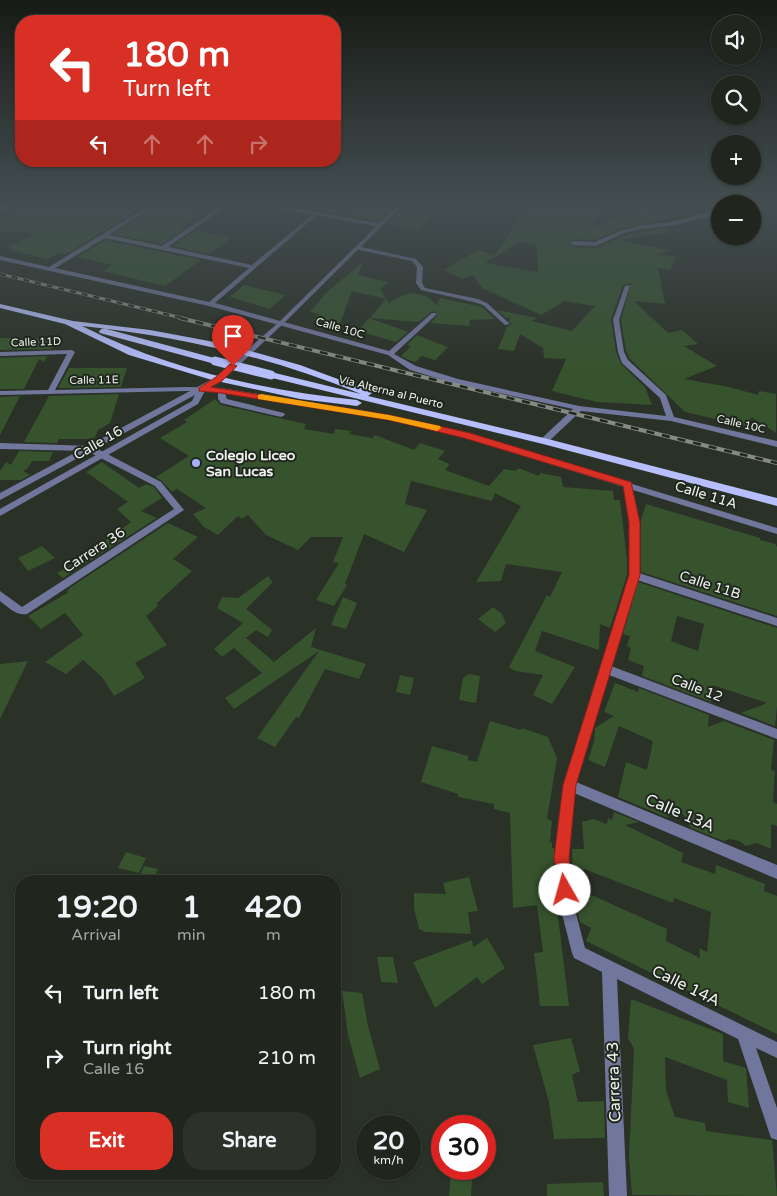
<!DOCTYPE html>
<html lang="en">
<head>
<meta charset="utf-8">
<style>
	body { margin:0; font-family:"Varela Round",sans-serif; background:#2d312a; color:#f1f3f6; height:100vh; display:flex; flex-direction:column; font-size:19px; white-space:nowrap }
	* { box-sizing:border-box; margin:0 }
	p { font-size:16px; color:#a2a5a4 }
	.icon { flex:none; width:28px; height:28px; fill:none; stroke:currentColor; stroke-width:2; stroke-linecap:round; stroke-linejoin:round }
	.map { position:relative; flex:1; overflow:hidden }
	.details { position:absolute; left:15px; top:875px; width:326px; height:305px; display:flex; flex-direction:column; background:#20251d; border-radius:20px; box-shadow:0 1px 4px #0004,0 0 0 1px #3d423b }
	.details>* { flex:none }
	.guide { position:absolute; left:15px; top:15px; width:326px; height:152px; border-radius:20px; box-shadow:0 1px 4px #0004,0 0 0 1px #3d423b; background:#d93025; color:#fff; overflow:hidden }
	.buttons { position:absolute; left:711px; top:15px; display:grid; gap:10px }
	.buttons a { display:grid; place-items:center; width:50px; height:50px; border-radius:50%; background:#20251d; box-shadow:0 1px 4px #0004,0 0 0 1px #3d423b; font-size:25px }
	.speed { position:absolute; left:356px; top:1115px; display:flex; gap:10px; font-size:25px; font-weight:700; text-align:center }
	.speed>* { display:grid; place-content:center; width:65px; height:65px; border-radius:50%; background:#20251d; box-shadow:0 1px 4px #0004,0 0 0 1px #3d423b; line-height:1 }
	.speed small { font-size:12px; font-weight:400 }
	.speed .limit { border:8px solid #d22; background:#fff; color:#111 }
	.pin { position:absolute; display:grid; place-items:center; width:42px; height:42px; color:#fff; margin:-51px -21px; border-radius:50% 50% 50% 0; rotate:-45deg; box-shadow:0 0 5px #0007 }
	.pin .icon { rotate:45deg }
	.me { position:absolute; width:55px; margin:-28px; rotate:353deg; stroke-linejoin:round; filter:drop-shadow(0 0 4px #0008) }
	.turn { display:flex; align-items:center; gap:18px; height:105px; padding:0 25px; font-size:22px }
	.turn .icon { width:65px; height:65px; stroke-width:2.5 }
	.turn b { display:block; font-size:35px; line-height:42px }
	.lanes { display:flex; align-items:center; height:48px; padding:0 25px; background:#0003; justify-content:center; gap:25px; direction:ltr }
	.lanes .off { opacity:.35 }
	.eta { display:flex; justify-content:space-evenly; align-items:center; height:85px; text-align:center }
	.eta b { font-size:30px; font-weight:700; line-height:35px }
	.primary-button { display:flex; gap:10px; margin-top:auto; padding:10px 25px }
	.primary-button a { flex:1; height:58px; border-radius:20px; background:#d93025; color:#fff; font-size:20px; font-weight:700; line-height:58px; text-align:center }
	.primary-button a+a { background:#2d312a; color:#f1f3f6 }
	ul { padding:0; list-style:none }
	li { display:flex; align-items:center; gap:15px; height:65px; padding:0 25px }
	li div { flex:1 }
	li b { display:block; font-size:19px }
	li em { font-style:normal }
	.map>svg:first-child { display:block }
	.building { fill:#36532d; fill-rule:evenodd }
	.lines { fill:none; stroke-linecap:round; stroke-linejoin:round }
	.minor { fill:#71769c; fill-rule:evenodd }
	.tertiary { fill:#71769c; fill-rule:evenodd }
	.primary { fill:#b6befc; fill-rule:evenodd }
	.rail-far1-casing { stroke:#858b83; stroke-width:3 }
	.rail-casing { stroke:#858b83; stroke-width:4 }
	.rail-far1 { stroke:#20271e; stroke-width:2; stroke-dasharray:6; stroke-linecap:butt }
	.rail { stroke:#20271e; stroke-width:2.5; stroke-dasharray:8; stroke-linecap:butt }
	.primary-bridge { stroke:#b6befc; stroke-width:9 }
	.route { fill:#d93025; stroke:#8d1f18 }
	.slow { fill:#f59e0b }
	.poi-dot { fill:#a8b0fc; stroke:#20271e; stroke-width:2 }
	.labels { text-anchor:middle; dominant-baseline:central; stroke-width:4; stroke-linejoin:round; paint-order:stroke }
	.far-street-label { font-size:11px; fill:#edf2ec; stroke:#20271e }
	.street-label { font-size:14px; fill:#edf2ec; stroke:#20271e }
	.poi-label { font-size:14px; font-weight:bold; fill:#edf2ec; stroke:#20271e; text-anchor:start }
	.near-street-label { font-size:16px; fill:#edf2ec; stroke:#20271e }
</style>
</head>
<body>
<div class="map">
<svg width="777" height="1196" viewBox="0 0 777 1196">
	<rect width="100%" height="100%" fill="#2a3127"/>
	<!-- building -->
	<path class="building" d="M22 203H149L66 254 59 253 48 259 9 250 13 248 7 247 37 233 0 231V219L16 214 7 210Z
		M161 203H217L180 227 185 228 162 244 114 234Z
		M321 203H397L379 221 320 211Z
		M529 203H610L587 230 646 207 671 216 662 221 620 229 595 240 573 239 568 244 573 247 596 248 625 235 666 228 669 232 617 240 668 250 659 255 676 257 670 270 658 268 665 304 634 301 668 333 682 330 698 344 684 346 717 366 684 379 729 387 758 395 759 391 776 394V433L751 417 750 427 685 412 630 359 626 351 621 320 631 283 623 285 611 319 616 352 621 364 645 387 652 405 597 402 552 391 566 359 544 358 543 348 520 334 514 351 498 349 507 327 512 324 509 321 510 318H506L497 310 537 318 532 321 572 331 595 306 565 301 541 315 482 288 473 275 462 279 444 270 478 250 495 255ZM520 241 537 245 538 272 485 263Z
		M403 208 431 213 420 229 387 223Z
		M195 231 231 238 209 254 173 246Z
		M105 240 201 260 165 286 103 271 113 265 77 257Z
		M363 262 358 275 389 282 380 289 389 303 401 296 412 293 426 296 437 305 440 298 482 307 495 319 470 320 469 326 431 323 437 316 436 311 431 312 419 322 370 318 386 299 352 291 339 326 313 320 319 314 310 312 327 292Z
		M244 285 285 295 270 309 230 297Z
		M369 318 386 324 408 332 396 342 358 331Z
		M417 335 432 341 448 347 435 360 421 356 416 362 409 360 401 356 411 346 407 345Z
		M0 338H57L51 349 0 350Z
		M47 356 44 362 39 359 24 389H0V358Z
		M69 368H127L121 387 58 388Z
		M119 394 110 423 98 430 94 439H59L57 443 24 442 49 396Z
		M20 396 0 435V397Z
		M215 399 221 405 306 424 304 429 334 434 335 429 351 431 349 434 373 438 375 435 414 450 420 443 445 451 438 459 450 464 445 470 489 486 504 469 516 471 518 468 539 476 540 473 561 477 563 487 613 491 614 500H620L627 560V575L610 628 600 624 599 650 542 631 535 651 575 667 552 704 533 695 543 675 515 671 509 667 547 595 550 597 562 572 506 564 501 581 476 582 521 506 495 493 492 501 411 481 405 504 427 510 404 552 364 534 345 584 347 585 334 606 316 600 339 563 333 562 343 537H311L298 550 266 535 248 515 242 519 238 516 218 535 204 527 193 514 206 508 177 489 172 492 162 481 156 477 189 456 160 438 187 422 184 420Z
		M19 451 53 452 49 461H32L27 469 23 471 30 475 21 480H0V471L6 462 11 465Z
		M102 462 139 488 146 484 154 487 162 498 141 511 157 518 63 578 57 573 104 545 102 543 131 522 117 509 128 502 86 472Z
		M646 504 760 538V540L775 544 777 547V616L641 572V520Z
		M168 523 198 537 173 559 192 571 156 604 159 605 146 616 167 645 135 663 145 678 114 696 102 677 83 660 66 674 45 662 83 635 65 613 41 629 28 616 69 592 67 591 71 587Z
		M42 546 55 558 28 571 18 558Z
		M268 576 273 582 246 609 272 630 268 637 256 630 246 638 274 662 316 628 311 647 366 664 359 679 325 669 299 718 296 717 275 747 257 738 319 651 234 709 225 698 262 673 234 648 222 657 214 649 243 623 217 608 222 597 238 598Z
		M638 582 777 628V706L775 726 741 713 767 703 713 685 711 702 642 676 644 666 628 660 631 648 627 646 630 636 623 634ZM677 616 704 624 698 651 671 641Z
		M343 597 357 603 346 629 331 625Z
		M493 607 502 614 506 623 495 632 478 619Z
		M28 661 0 719V664Z
		M469 674 480 676 476 703 459 700 463 678Z
		M400 675 414 678 410 695 396 692Z
		M615 683 638 692 639 688 709 715 708 727 724 721 774 740 771 770 775 771 773 802 777 804V826L771 824V849L757 843 746 846 739 841 730 839 724 841 691 828 683 814 666 817 618 797 626 762 647 770 653 741 619 726 605 767 588 760 594 742 595 728 614 716 604 712Z
		M490 721 521 730 522 728 548 737 557 758 547 819 552 821 550 842H552V848H554L555 872H546L542 885 541 903 558 904 559 910 557 908 569 1006H540L534 953 543 952 537 905 513 908 510 813 494 809V804L458 797V794L421 782 432 746 468 756V760L477 762Z
		M614 812 639 822 625 825 683 853 681 862 715 874 716 865 765 884 764 891 777 896V1034L586 941 591 928 580 922 576 906V904H579L573 881 572 849H584L582 822 593 819 607 824 608 818 612 820ZM584 869 673 903 674 898 711 912 707 952 699 948 700 958 666 941 667 929 576 888Z
		M126 852 146 858 139 873 118 868Z
		M144 866 158 869 153 881H138Z
		M469 877 478 911 468 912 471 934 425 932 419 929 414 909V893L446 894 443 883Z
		M487 938 505 968 482 984 477 977 435 1008 413 962 472 940 473 947Z
		M377 957H393L398 983 381 982Z
		M342 991 362 993 368 1026 380 1069 360 1078 348 1035Z
		M631 999 723 1034V1061L746 1068 749 1108 728 1102 727 1080 665 1057 666 1091 675 1117 705 1123 706 1131 772 1140 777 1196 632 1195 629 1157 634 1049 628 1038Z
		M571 1038 580 1071 572 1075 578 1102 604 1101 605 1138 554 1139 549 1102 533 1045Z
		M451 1169H473L471 1196H449Z
		M603 1182 604 1196H547V1184Z"/>
	<g class="lines">
		<!-- minor -->
		<path class="minor" d="M12 203H20L0 211V207Z
			M153 203H159L109 235 162 246 225 203H231L168 247 252 265 312 215 254 203H267L382 224V226L380 227 317 215 215 303 389 351 432 313H436V315L394 354 416 366 458 379 579 406 666 416 660 398 622 363 618 352 613 320 625 286 630 285 619 320 624 352 628 360 666 395 674 417 777 441V447L671 421 581 411 547 443H541V439L573 409 453 383 410 370 388 355 209 306 0 260V256L49 267ZM105 238 249 268 209 302 55 268Z
			M746 203H751L746 204Z
			M720 210V214L670 226 641 229 624 233 596 246 573 245 570 243 573 241 595 242 620 231 639 226 670 222Z
			M357 246 416 259 423 267 422 283 425 288 478 299 487 303 510 324 505 325 483 305 474 302 421 290 416 283 417 267 412 261 355 249 354 248Z
			M72 350 75 352 55 390 188 387 221 388 389 415 470 434 631 482 632 484 777 528V534L633 490 640 523 639 573 777 618V626L637 580 611 666 777 729V739L609 675 576 782 777 865V879L574 793 569 858 574 906 585 948 777 1042V1058L756 1048 777 1108V1140L771 1138 738 1039 617 979 627 1196H609L602 972 574 958 572 953 560 906 555 858 563 785 629 575 630 523 624 487 465 438 389 419 225 393 227 399 284 413 285 415 281 417 221 403 218 399V392L188 391 0 395V391L48 390 67 354 0 356V352Z
			M0 443 92 446 161 482 184 510 27 614C16 616 8 607 0 601V591L22 607 174 509 155 486 87 451 0 449Z"/>
		<!-- tertiary -->
		<path class="tertiary" d="M400 203H405L283 324 222 381 206 389 198 404 0 516V509L192 401 195 395 0 500V493L216 377 279 322Z"/>
		<!-- primary -->
		<path class="primary" d="M0 304 73 321 150 330 225 344 300 365 370 391 372 393 368 396 544 438 777 498V506L543 444 268 377 266 375 271 372 361 394C271 357 178 336 82 326 167 369 262 390 357 400L362 403 357 406 300 399 212 380 129 355 65 324 0 308Z
			M103 328 218 359 219 361 215 364 100 333 99 331Z"/>
		<!-- rail-far1 casing -->
		<g class="rail-far1-casing">
			<path id="rail-far1" d="M0 274 186 319"/>
		</g>
		<!-- rail casing -->
		<g class="rail-casing">
			<path id="rail" d="M180 318 777 463"/>
		</g>
		<!-- rail-far1 -->
		<use href="#rail-far1" class="rail-far1"/>
		<!-- rail -->
		<use href="#rail" class="rail"/>
		<!-- primary-bridge -->
		<path class="primary-bridge" d="M215 361 271 375"/>
	</g>
	<!-- sky -->
	<linearGradient id="sky" x2="0" y2="1"><stop stop-color="#171b15"/><stop offset="0.55" stop-color="#444e52"/><stop offset="1" stop-color="#444e52" stop-opacity="0"/></linearGradient>
	<rect width="777" height="371" fill="url(#sky)"/>
	<!-- route -->
	<path class="route" d="M230 364 237 366 222 381 211 387 389 415 470 433 631 482 640 523V575L576 785 569 858 573 890 571 895 565 897 560 895 554 858 563 785 629 575V523L623 486 464 438 389 420 221 393 199 391V388L216 377Z"/>
	<!-- slow -->
	<path class="slow" d="M261 394 389 415 440 426 441 428 437 431 389 420 258 399V395Z"/>
	<!-- markers -->
	<circle class="poi-dot" cx="196" cy="463" r="5"/>
	<g class="labels">
		<!-- far-street labels -->
		<g class="far-street-label">
			<text transform="translate(340 328) rotate(16)">Calle 10C</text>
			<text transform="translate(36 342) rotate(-2)">Calle 11D</text>
			<text transform="translate(94 380) rotate(-1)">Calle 11E</text>
			<text transform="translate(391 392) rotate(14)">Vía Alterna al Puerto</text>
			<text transform="translate(741 424) rotate(13)">Calle 10C</text>
		</g>
		<!-- street labels -->
		<g class="street-label">
			<text transform="translate(98 443) rotate(-30)">Calle 16</text>
			<text transform="translate(706 495) rotate(17)">Calle 11A</text>
			<text transform="translate(94 550) rotate(-33)">Carrera 36</text>
			<text transform="translate(710 585) rotate(18)">Calle 11B</text>
			<text transform="translate(697 688) rotate(21)">Calle 12</text>
		</g>
		<!-- poi labels -->
		<g class="poi-label">
			<text x="206" y="455">Colegio Liceo<tspan x="206" dy="16">San Lucas</tspan></text>
		</g>
		<!-- near-street labels -->
		<g class="near-street-label">
			<text transform="translate(680 813) rotate(23)">Calle 13A</text>
			<text transform="translate(686 986) rotate(26)">Calle 14A</text>
			<text transform="translate(614 1082) rotate(-92)">Carrera 43</text>
		</g>
	</g>
</svg>
<div class="buttons">
<a><svg class="icon" aria-label="sound" viewBox="0 0 24 24"><path d="M4 9h4l5-4v14l-5-4H4zM17 9q2 3 0 6"/></svg></a>
<a><svg class="icon" aria-label="search" viewBox="0 0 24 24"><circle cx="10" cy="10" r="6"/><path d="M15 15l6 6"/></svg></a>
<a>+</a>
<a>−</a>
</div>
<div class="speed"><div>20<small>km/h</small></div><div class="limit">30</div></div>
<div class="pin" style="left:233px;top:366px;background:#d93025"><svg class="icon" aria-label="arrive" viewBox="0 0 24 24"><path d="M6 21V4h12l-3 4 3 4H6"/></svg></div>
<svg class="me" style="left:565px;top:890px" viewBox="-20 -20 40 40"><circle r="19" fill="#fff"/><path d="M0-13L10 11 0 6-10 11z" fill="#d93025"/></svg>
<div class="guide">
<div class="turn"><svg class="icon" aria-label="left" viewBox="0 0 24 24"><path d="M17 20v-9H6M10 6l-5 5 5 5"/></svg><div><b>180 m</b>Turn left</div></div>
<div class="lanes"><svg class="icon" aria-label="left" viewBox="0 0 24 24"><path d="M17 20v-9H6M10 6l-5 5 5 5"/></svg><svg class="icon off" aria-label="ahead" viewBox="0 0 24 24"><path d="M12 20V5M6 11l6-6 6 6"/></svg><svg class="icon off" aria-label="ahead" viewBox="0 0 24 24"><path d="M12 20V5M6 11l6-6 6 6"/></svg><svg class="icon off" aria-label="right" viewBox="0 0 24 24"><path d="M7 20v-9h11M14 6l5 5-5 5"/></svg></div>
</div>
<section class="details">
<div class="eta">
<div><b>19:20</b><p>Arrival</p></div>
<div><b>1</b><p>min</p></div>
<div><b>420</b><p>m</p></div>
</div>
<ul>
<li><svg class="icon" aria-label="left" viewBox="0 0 24 24"><path d="M17 20v-9H6M10 6l-5 5 5 5"/></svg><div><b>Turn left</b></div><em>180 m</em></li>
<li><svg class="icon" aria-label="right" viewBox="0 0 24 24"><path d="M7 20v-9h11M14 6l5 5-5 5"/></svg><div><b>Turn right</b><p>Calle 16</p></div><em>210 m</em></li>
</ul>
<div class="primary-button"><a>Exit</a><a>Share</a></div>
</section>
</div>
</body>
</html>
